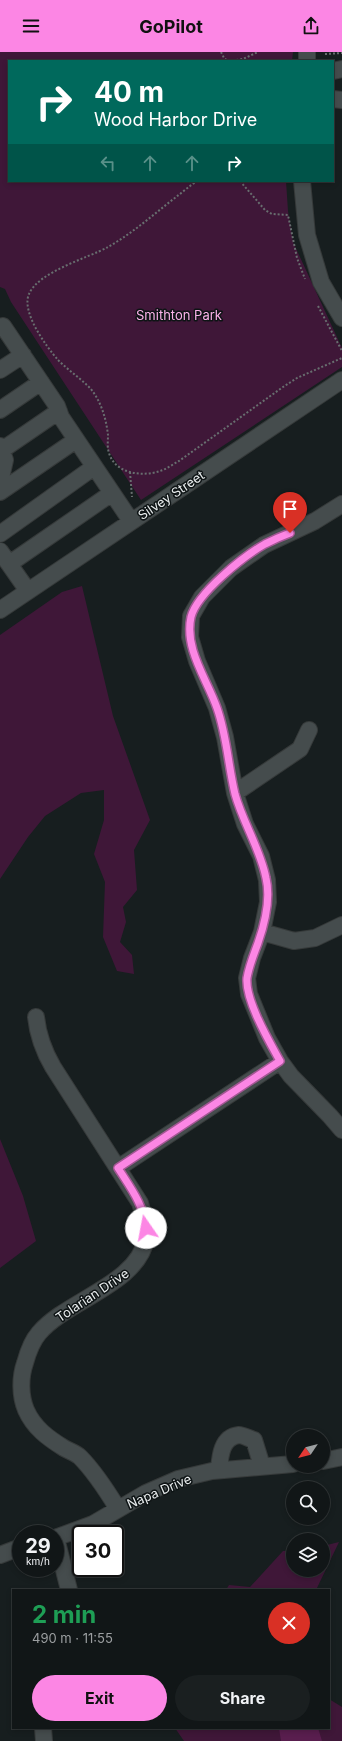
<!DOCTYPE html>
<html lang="en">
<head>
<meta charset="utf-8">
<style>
	body { margin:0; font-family:Inter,sans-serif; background:#1a1f20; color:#f1f3f6; height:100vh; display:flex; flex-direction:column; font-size:15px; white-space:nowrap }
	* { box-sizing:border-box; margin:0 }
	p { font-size:13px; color:#9c9fa1 }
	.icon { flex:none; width:22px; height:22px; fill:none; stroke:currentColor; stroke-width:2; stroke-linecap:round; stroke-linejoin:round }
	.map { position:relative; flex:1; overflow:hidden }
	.side { position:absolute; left:12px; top:1537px; width:318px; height:140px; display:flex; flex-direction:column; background:#111617; border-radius:0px; box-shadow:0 2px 6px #0003,0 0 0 1px #303536 }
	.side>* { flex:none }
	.banner { position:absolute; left:8px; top:8px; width:326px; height:122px; border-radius:0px; box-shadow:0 2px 6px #0003,0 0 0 1px #303536; background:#00695c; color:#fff; overflow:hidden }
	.needle { width:26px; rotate:235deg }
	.buttons { position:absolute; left:286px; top:1377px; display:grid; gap:8px }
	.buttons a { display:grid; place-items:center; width:44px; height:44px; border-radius:50%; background:#111617; box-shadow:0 2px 6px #0003,0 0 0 1px #303536; font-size:20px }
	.speed { position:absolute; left:12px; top:1473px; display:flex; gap:8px; font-size:20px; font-weight:700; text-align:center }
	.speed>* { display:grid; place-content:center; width:52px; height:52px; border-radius:50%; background:#111617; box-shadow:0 2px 6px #0003,0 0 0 1px #303536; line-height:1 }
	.speed small { font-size:10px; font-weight:400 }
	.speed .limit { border:2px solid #111; border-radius:6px; background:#fff; color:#111 }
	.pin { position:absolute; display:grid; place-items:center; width:34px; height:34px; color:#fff; margin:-41px -17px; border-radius:50% 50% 50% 0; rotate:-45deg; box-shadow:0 0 4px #0007 }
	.pin .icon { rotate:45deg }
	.me { position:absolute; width:44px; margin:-22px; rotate:348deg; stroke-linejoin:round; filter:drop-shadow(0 0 3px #0008) }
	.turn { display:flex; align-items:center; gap:14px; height:84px; padding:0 20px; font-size:18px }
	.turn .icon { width:52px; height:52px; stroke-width:2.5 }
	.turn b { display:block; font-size:28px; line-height:34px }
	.lanes { display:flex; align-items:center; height:38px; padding:0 20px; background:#0003; justify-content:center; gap:20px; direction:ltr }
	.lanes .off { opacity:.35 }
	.round { display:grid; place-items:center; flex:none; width:42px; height:42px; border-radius:21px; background:#1a1f20 }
	.summary { display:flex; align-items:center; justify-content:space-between; height:68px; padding:0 20px }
	h1 { font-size:24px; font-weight:700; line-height:30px; color:#1e9e55 }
	.cta { display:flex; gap:8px; margin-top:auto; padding:8px 20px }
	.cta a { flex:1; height:46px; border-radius:24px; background:#fc86e4; color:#111; font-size:16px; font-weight:700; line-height:46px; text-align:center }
	.cta a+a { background:#1a1f20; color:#f1f3f6 }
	header { display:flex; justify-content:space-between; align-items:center; height:52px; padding:0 20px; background:#fc86e4; color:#111; font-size:18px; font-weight:700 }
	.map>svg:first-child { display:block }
	.green { fill:#3f1738 }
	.water { fill:#591e4e }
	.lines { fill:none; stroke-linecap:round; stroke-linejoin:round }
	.minor-casing { stroke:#363a3a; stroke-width:18 }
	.path { stroke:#686e6f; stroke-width:2; stroke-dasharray:2 2; stroke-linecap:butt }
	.minor { stroke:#454c4d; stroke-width:16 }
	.route-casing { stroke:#a45794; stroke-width:10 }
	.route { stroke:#fc86e4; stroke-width:7 }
	.labels { text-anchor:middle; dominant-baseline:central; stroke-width:3; stroke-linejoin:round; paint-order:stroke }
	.park-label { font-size:13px; fill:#fbb2ea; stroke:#0e1415 }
	.street-label { font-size:13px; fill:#e8eced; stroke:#0e1415 }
</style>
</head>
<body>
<header><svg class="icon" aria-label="menu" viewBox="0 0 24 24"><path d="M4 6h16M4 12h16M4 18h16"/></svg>GoPilot<svg class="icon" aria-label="share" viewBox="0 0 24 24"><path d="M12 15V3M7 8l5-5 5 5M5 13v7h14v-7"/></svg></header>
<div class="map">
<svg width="342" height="1689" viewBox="0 0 342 1689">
	<rect width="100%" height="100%" fill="#171e1f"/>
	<!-- green -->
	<path class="green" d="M0 0H293L292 9H9V129H286L288 159 293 190 342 296V315L141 448 11 250 5 237 0 235Z
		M82 534 113 664 150 768 134 798 137 838 123 855 126 870 120 890 132 903 134 922 117 919 103 885 105 830 94 802 104 768V738L81 741 45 764 28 785 0 827V583L62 540Z
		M0 1087 23 1144 36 1189 0 1216Z
		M339 1490 316 1538H226L229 1533 250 1535 283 1499H293V1518H323V1494Z
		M329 1647 342 1655V1689H184L175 1676H329Z"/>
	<!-- water -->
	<path class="water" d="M279 1676H318L322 1689H281Z"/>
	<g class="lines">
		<!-- minor casing -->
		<g class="minor-casing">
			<path id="minor" d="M307 9V0
				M333 19 342 17
				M333 47 342 48
				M302 129 307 183 321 230 342 266
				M0 276 3 274 57 354 61 365 131 469
				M0 318 23 303
				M0 358 41 330
				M0 394 5 408 0 430
				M2 398 59 359
				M0 440 76 388
				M342 452 315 469 264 493 231 516 202 545 191 564 190 585 197 609 217 656 225 685 235 741 245 772 261 804 267 828 268 850 262 880 252 906 247 926 249 942 267 986 280 1009 291 1024 330 1064 342 1078
				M0 482 94 415
				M0 499 28 539
				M9 512 112 441
				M0 558 342 328
				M235 741 300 697 309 678
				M262 880 294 889 315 886 342 873
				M36 965C38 984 43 998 53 1015L140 1151C143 1162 148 1175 146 1187 138 1232 67 1248 39 1281 32 1289 28 1300 25 1311 20 1325 20 1344 26 1358 34 1376 48 1386 64 1396 69 1399 76 1401 80 1405 95 1420 107 1439 118 1457
				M118 1116 280 1009
				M323 1409 342 1405
				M219 1418C220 1405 221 1385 239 1383 243 1383 250 1387 254 1388L262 1414
				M55 1486 93 1472 146 1441 178 1427 212 1419 293 1412
				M56 1486 69 1538
				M0 1503 21 1495
				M43 1676 44 1689"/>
		</g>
		<!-- path -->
		<path class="path" d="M221 0 224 6 228 9 243 7 258 0
			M325 2 342 1
			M198 129C190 133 183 140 176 145 154 162 133 181 108 195 88 206 38 220 29 242 21 260 46 294 58 308 68 318 80 326 90 336 101 349 106 366 108 383 108 389 107 395 109 401 115 422 143 425 160 419 167 417 173 412 179 409L283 335 297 326 342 306
			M240 129 265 158 272 162 288 163 297 206 305 227
			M318 254 342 299
			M130 420 132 445"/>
		<!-- minor -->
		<use href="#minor" class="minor"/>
	</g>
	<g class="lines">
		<!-- route casing -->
		<g class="route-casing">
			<path id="route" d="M146 1176C144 1153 130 1135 118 1116L280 1009C269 989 245 948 247 926 249 914 254 902 258 891 265 871 271 847 266 826 260 796 243 771 235 742 228 713 227 684 217 656 207 627 184 597 191 565 197 541 244 504 265 492 273 488 282 484 290 481"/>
		</g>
		<!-- route -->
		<use href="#route" class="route"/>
	</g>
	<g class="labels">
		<!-- park labels -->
		<g class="park-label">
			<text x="179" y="263">Smithton Park</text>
		</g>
		<!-- street labels -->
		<g class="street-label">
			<text transform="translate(171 443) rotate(-34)">Silvey Street</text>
			<text transform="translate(92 1243) rotate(-34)">Tolarian Drive</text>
			<text transform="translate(159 1439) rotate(-23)">Napa Drive</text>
		</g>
	</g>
</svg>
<div class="buttons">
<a><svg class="needle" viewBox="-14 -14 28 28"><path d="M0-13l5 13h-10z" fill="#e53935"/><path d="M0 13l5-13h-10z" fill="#9c9fa1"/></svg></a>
<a><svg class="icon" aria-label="search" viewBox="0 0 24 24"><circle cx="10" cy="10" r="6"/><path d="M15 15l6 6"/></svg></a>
<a><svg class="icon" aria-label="layers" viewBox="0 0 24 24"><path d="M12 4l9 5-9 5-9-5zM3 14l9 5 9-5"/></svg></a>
</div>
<div class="speed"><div>29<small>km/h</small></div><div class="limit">30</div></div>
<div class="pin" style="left:290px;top:481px;background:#d93025"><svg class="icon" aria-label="arrive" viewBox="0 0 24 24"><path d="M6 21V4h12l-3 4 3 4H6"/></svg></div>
<svg class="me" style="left:146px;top:1176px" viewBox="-20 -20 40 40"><circle r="19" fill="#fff"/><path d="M0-13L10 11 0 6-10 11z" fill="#fc86e4"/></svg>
<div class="banner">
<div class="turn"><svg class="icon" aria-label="right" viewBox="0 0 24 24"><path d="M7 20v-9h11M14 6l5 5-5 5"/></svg><div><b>40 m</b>Wood Harbor Drive</div></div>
<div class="lanes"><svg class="icon off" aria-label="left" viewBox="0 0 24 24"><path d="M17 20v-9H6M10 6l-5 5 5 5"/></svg><svg class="icon off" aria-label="ahead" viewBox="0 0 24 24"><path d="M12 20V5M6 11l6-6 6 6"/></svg><svg class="icon off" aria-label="ahead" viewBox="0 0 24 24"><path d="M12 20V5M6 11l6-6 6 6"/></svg><svg class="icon" aria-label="right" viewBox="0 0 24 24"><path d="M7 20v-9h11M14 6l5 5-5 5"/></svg></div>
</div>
<section class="side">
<div class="summary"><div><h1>2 min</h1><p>490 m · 11:55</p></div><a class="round" style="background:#d93025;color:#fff"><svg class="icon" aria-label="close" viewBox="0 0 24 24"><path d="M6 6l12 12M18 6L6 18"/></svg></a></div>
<div class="cta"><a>Exit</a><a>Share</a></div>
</section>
</div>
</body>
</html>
